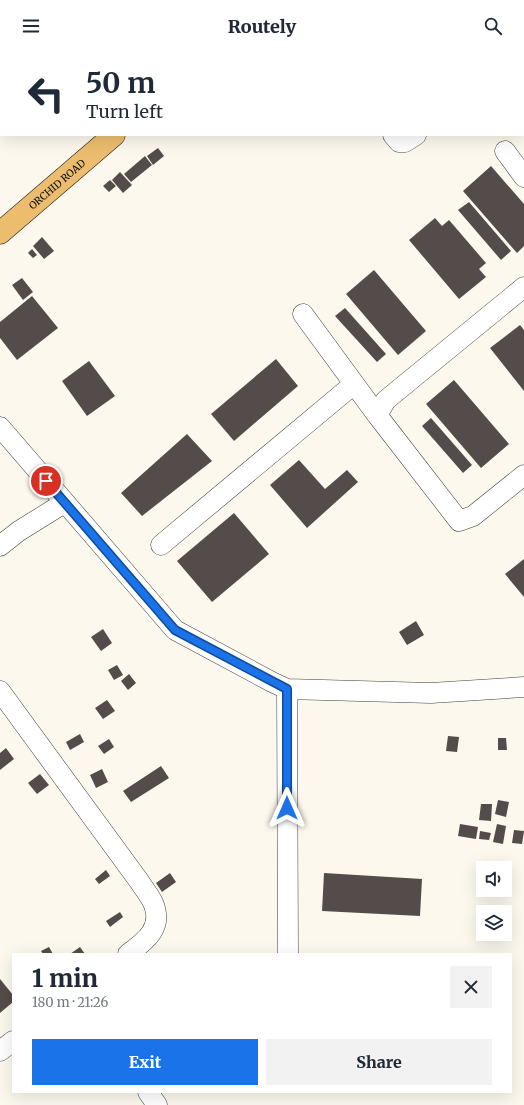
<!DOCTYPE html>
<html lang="en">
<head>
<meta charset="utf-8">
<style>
	body { margin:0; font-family:Merriweather,serif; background:#f2f2f3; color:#1f2937; height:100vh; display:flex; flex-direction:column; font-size:15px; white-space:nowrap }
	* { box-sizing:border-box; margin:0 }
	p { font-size:13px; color:#747a83 }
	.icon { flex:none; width:22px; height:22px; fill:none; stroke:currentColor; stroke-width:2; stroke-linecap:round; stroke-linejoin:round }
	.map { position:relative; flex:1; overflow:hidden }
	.side { position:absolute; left:12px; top:901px; width:500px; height:140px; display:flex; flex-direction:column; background:#fff; border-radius:0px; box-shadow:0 4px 16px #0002 }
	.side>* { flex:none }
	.guide { position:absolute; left:0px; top:0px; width:524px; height:84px; box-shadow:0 4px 16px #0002; background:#fff; color:#1f2937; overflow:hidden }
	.buttons { position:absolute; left:476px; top:809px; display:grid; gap:8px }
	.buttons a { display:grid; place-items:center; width:36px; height:36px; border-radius:0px; background:#fff; box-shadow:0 4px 16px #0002; font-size:20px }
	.pin { position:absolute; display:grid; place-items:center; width:34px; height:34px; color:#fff; margin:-17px; border:2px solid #fff; border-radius:50%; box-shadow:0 1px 4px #0007 }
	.me { position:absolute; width:44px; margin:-22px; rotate:0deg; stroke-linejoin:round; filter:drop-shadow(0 0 3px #0008) }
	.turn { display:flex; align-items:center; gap:14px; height:84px; padding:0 20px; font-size:18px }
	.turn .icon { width:52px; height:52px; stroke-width:2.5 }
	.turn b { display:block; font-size:28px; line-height:34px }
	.round { display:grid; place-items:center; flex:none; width:42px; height:42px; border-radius:0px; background:#f2f2f3 }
	.summary { display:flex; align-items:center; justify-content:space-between; height:68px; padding:0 20px }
	h1 { font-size:24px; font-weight:800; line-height:30px }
	.primary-button { display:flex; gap:8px; margin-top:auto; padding:8px 20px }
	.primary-button a { flex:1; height:46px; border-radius:0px; background:#1a73e8; color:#fff; font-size:16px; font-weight:800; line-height:46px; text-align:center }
	.primary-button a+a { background:#f2f2f3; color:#1f2937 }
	header { display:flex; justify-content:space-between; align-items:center; height:52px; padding:0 20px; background:#fff; font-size:18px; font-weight:800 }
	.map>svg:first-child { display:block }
	.building { fill:#544c4a }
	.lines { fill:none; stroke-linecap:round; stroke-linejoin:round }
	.street-casing { stroke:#3f3f3f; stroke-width:21 }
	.primary-casing { stroke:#1d1d1d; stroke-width:23 }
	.street { stroke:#fff; stroke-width:20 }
	.primary { stroke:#ecbd6e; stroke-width:22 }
	.route-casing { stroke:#114b97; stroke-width:10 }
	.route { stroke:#1a73e8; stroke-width:7 }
	.labels { text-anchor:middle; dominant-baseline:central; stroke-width:4; stroke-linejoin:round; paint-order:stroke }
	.street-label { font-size:10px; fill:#0c0c0c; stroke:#fff }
</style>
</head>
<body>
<header><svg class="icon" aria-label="menu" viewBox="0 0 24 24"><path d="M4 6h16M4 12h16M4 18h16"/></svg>Routely<svg class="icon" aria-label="search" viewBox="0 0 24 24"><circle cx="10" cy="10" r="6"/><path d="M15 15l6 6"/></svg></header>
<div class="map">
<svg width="524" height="1053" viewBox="0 0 524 1053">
	<rect width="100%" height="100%" fill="#fdf8ed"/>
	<!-- building -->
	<path class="building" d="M158 96 164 104 153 113 147 104Z
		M145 104 152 113 131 130 124 122Z
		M491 114 524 152V194L517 201 463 139Z
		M120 120 132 133 123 141 112 128Z
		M110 128 116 134 109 140 103 134Z
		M469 150 511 199 501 208 458 158Z
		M435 166 442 174 449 168 486 211 479 217 486 225 459 247 409 188Z
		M42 185 54 199 44 207 33 194Z
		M32 197 37 203 33 206 28 201Z
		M374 218 426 279 398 303 346 242Z
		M22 226 33 240 23 248 12 233Z
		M32 244 58 276 17 308 0 286V270Z
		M345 256 386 302 377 310 335 264Z
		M520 273 524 278V339L490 296Z
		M276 307 298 334 234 389 211 362Z
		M89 309 115 344 87 364 62 329Z
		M454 328 509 392 481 416 426 352Z
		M431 366 472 413 463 421 422 374Z
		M187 382 212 409 142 464 121 441Z
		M299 408 325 437 347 418 358 430 307 476 270 433Z
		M234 461 269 502 212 550 177 509Z
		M524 507V545L505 522Z
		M416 569 424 583 407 593 399 580Z
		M103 577 112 591 101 599 91 585Z
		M117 613 123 623 114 628 108 618Z
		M129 622 136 631 128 638 121 629Z
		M107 648 115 659 103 667 95 656Z
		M80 682 84 690 70 698 66 690Z
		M448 684 459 685 457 700 446 699Z
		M498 686H506L507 698H498Z
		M109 687 114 695 104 702 98 694Z
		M6 696 14 707 0 718V701Z
		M161 714 169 726 131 750 123 739Z
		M102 717 108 730 96 736 90 723Z
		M40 722 49 733 37 742 28 731Z
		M498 748 509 750 506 765 495 762Z
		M481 752H492L491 769 479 768Z
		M460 772 478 775 476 787 458 784Z
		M497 772 506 774 503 792 493 790Z
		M514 778 524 779 522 792 512 791Z
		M480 779 491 781 489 788 479 787Z
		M106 818 110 824 99 832 95 827Z
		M170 821 176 830 162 840 156 831Z
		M324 821 422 827 420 864 322 859Z
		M120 860 123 865 110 875 106 869Z
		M49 895 53 902H43L41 899Z
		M80 895 85 902H70Z
		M0 927 13 943V950L0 961Z"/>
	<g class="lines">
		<!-- street casing -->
		<g class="street-casing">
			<path id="street" d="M334 0 335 1
				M368 0 369 1
				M523 39 524 38
				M393 83 399 90H405L416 83
				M505 99 524 125
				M303 262 377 363 459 469 473 464 524 423
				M377 363 386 348 524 235
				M0 375 175 578 272 630 287 637 431 641 524 635
				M161 493 354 332
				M0 494 19 479 64 451
				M287 637 288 902
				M0 639 139 829C144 837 151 845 154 853 163 877 144 890 128 902
				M0 999 13 989
				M148 1040 157 1053"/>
		</g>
		<!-- primary casing -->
		<g class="primary-casing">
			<g id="primary">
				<path d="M210 1 211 0"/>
				<path id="s1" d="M0 181 114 83"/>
			</g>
		</g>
		<!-- street -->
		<use href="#street" class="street"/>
		<!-- primary -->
		<use href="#primary" class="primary"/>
	</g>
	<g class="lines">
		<!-- route casing -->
		<g class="route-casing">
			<path id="route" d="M46 429 175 578 287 637V756"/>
		</g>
		<!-- route -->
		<use href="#route" class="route"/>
	</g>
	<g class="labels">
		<!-- street labels -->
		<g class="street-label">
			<text stroke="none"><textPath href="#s1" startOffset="75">ORCHID ROAD</textPath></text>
		</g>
	</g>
</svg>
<div class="buttons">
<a><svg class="icon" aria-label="sound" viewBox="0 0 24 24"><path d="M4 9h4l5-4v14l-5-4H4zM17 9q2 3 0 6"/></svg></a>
<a><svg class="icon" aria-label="layers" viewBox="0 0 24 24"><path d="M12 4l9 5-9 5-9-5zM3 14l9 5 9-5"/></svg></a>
</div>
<div class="pin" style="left:46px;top:429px;background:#d93025"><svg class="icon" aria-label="arrive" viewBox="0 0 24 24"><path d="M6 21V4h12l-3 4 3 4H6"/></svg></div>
<svg class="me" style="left:287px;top:756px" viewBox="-20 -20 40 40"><path d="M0-17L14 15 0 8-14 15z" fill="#1a73e8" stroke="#fff" stroke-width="4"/></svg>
<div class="guide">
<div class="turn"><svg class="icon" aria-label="left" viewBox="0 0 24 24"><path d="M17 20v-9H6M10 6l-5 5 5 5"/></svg><div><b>50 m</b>Turn left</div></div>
</div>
<section class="side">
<div class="summary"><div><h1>1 min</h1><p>180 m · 21:26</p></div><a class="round"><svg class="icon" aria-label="close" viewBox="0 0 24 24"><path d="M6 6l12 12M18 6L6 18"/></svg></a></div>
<div class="primary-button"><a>Exit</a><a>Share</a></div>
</section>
</div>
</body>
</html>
